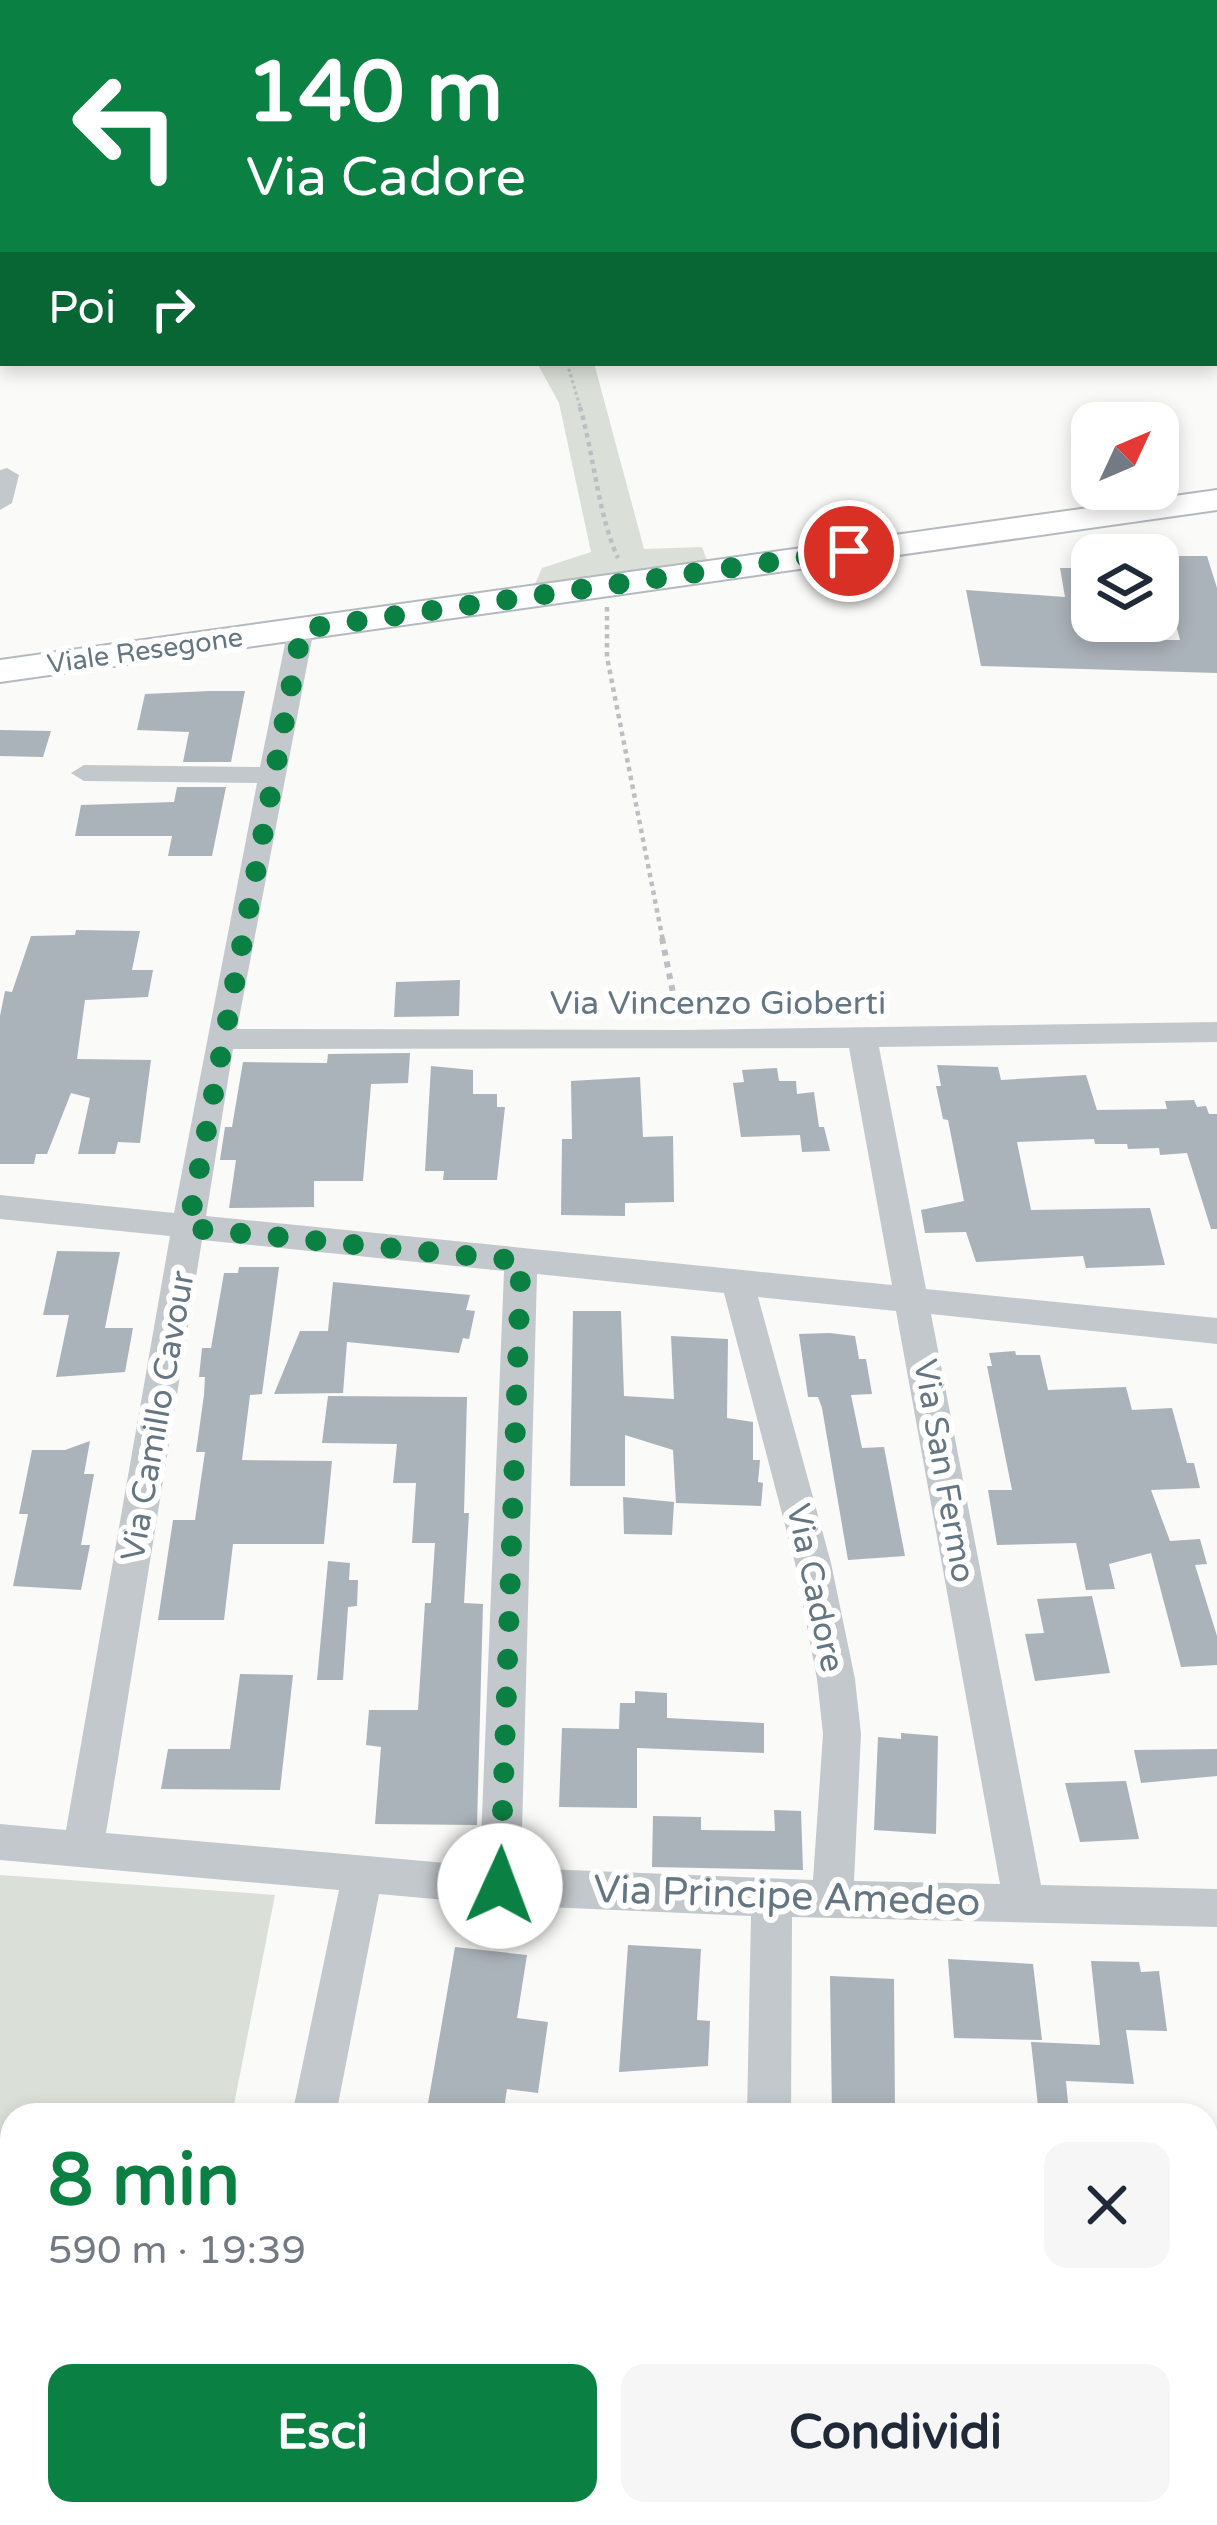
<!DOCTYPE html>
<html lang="it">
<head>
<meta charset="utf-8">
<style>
	body { margin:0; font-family:"Varela Round",sans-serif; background:#f6f6f7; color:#1f2937; height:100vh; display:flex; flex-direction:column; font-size:45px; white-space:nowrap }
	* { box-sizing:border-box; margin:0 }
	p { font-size:39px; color:#747a83 }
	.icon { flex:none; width:66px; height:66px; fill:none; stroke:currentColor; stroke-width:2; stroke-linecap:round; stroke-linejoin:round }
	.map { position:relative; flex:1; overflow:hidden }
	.panel { position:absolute; left:0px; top:2103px; width:1218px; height:423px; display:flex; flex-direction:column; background:#fff; border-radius:36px 36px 0 0; box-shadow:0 6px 18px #0003 }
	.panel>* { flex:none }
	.banner { position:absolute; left:0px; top:0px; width:1218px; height:366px; box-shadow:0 6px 18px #0003; background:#0b8043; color:#fff; overflow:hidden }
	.needle { width:78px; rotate:46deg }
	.buttons { position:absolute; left:1071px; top:402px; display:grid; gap:24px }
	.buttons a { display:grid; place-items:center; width:108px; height:108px; border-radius:24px; background:#fff; box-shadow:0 6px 18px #0003; font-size:60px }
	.pin { position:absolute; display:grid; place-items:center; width:102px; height:102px; color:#fff; margin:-51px; border:6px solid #fff; border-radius:50%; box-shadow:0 3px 12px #0007 }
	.me { position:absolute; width:132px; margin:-66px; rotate:2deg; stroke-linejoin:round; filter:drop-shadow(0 0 9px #0008) }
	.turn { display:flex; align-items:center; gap:42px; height:252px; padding:0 48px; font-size:54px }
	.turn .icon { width:156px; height:156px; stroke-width:2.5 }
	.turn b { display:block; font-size:84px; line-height:102px }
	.then { display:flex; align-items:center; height:114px; padding:0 48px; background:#0003; gap:24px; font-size:45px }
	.round { display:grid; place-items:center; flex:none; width:126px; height:126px; border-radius:24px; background:#f6f6f7 }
	.headline { display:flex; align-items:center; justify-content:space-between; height:204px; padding:0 48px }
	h1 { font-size:72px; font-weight:700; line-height:90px; color:#0b8043 }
	.action { display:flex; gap:24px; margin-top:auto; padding:24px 48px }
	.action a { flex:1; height:138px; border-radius:24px; background:#0b8043; color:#fff; font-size:48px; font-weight:700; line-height:138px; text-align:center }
	.action a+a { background:#f6f6f7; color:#1f2937 }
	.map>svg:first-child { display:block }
	.green { fill:#dadfd7 }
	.building { fill:#aab3b9 }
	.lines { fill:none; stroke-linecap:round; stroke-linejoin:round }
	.secondary-casing { stroke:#b3babf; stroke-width:4 }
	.path-far2 { stroke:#bbbfc2; stroke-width:3; stroke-dasharray:3 3; stroke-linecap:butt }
	.path-far1 { stroke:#bbbfc2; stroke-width:4.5; stroke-dasharray:4.5 4.5; stroke-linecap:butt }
	.path { stroke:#bbbfc2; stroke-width:6; stroke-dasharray:6 6; stroke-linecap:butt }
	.lane { fill:#c3c8cc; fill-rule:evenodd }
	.street { fill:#c3c8cc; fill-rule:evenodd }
	.secondary { fill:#fff; fill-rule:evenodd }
	.route { stroke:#0b8043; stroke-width:21; stroke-dasharray:0 37.8 }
	.labels { text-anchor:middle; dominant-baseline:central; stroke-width:12; stroke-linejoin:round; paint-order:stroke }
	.far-street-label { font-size:27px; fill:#657683; stroke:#fff }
	.street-label { font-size:33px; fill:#657683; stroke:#fff }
	.near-street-label { font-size:39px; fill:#657683; stroke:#fff }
</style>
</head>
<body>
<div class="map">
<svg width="1217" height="2525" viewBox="0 0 1217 2525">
	<rect width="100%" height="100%" fill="#fafaf8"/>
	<!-- green -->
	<path class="green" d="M537 363H594L644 549 702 547 707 560 535 584 542 568 591 552 559 403Z
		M0 1875 275 1895 232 2115H12V2270L0 2269Z"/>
	<!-- building -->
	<path class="building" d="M1158 556H1207L1217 588V673L981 666 966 590 1065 597 1060 568H1092V640H1180Z
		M210 691H245L231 762H183L189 732 137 730 145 694Z
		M0 730 51 731 43 757 0 756Z
		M177 787H226L212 856H168L172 836H75L81 805 174 802Z
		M76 930 140 931 132 970H153L148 997 85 1000 77 1059 151 1060 140 1143 118 1142 115 1154H78L90 1098 71 1093 47 1154H36L34 1164H0V1016L5 991 12 992 31 936 75 935Z
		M460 980 459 1016 394 1017 396 982Z
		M410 1053 408 1083 371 1084 363 1181H314V1207L229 1208 236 1160H220L225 1127H232L243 1062 327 1063 328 1054Z
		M937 1065 998 1067 1001 1080 1086 1075 1097 1110 1167 1109 1165 1101 1194 1100 1197 1107 1206 1106 1209 1114H1217V1229H1211L1187 1153 1160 1155 1159 1148 1128 1149 1127 1144H1095L1094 1139 1017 1142 1031 1210 1150 1208 1165 1265 1086 1268 1083 1256 976 1262 966 1232 925 1233 921 1210 964 1201 948 1120 943 1119 936 1086H941Z
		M431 1066 473 1070V1094H497V1107H505L497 1180H443L444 1171H425Z
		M777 1068 779 1081H796L797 1094 814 1092 819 1127H824L830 1151 802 1152 800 1135 741 1137 733 1083 744 1082 742 1070Z
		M640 1077 643 1137 673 1136 674 1202 625 1203V1216L561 1215 562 1139H572L571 1081Z
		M57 1251 120 1252 105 1328H133L125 1372 56 1377 69 1315H43Z
		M239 1267H279L262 1394 250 1395 242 1460 332 1461 324 1544H233L224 1620H158L173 1520H195L205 1452H196L204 1395 205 1377H199L202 1348H211L224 1273H238Z
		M333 1282 470 1295 466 1310 475 1311 469 1339 463 1338 459 1353 347 1342 343 1393 274 1394 300 1331H328Z
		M573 1311H621L624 1396 674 1399 671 1336 728 1339 727 1418 753 1422V1460H760L758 1482 763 1483 761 1506 676 1503 673 1450 625 1435V1486H570Z
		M830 1333 855 1336 859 1359H866L872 1394 851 1395 862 1448 884 1447 905 1556 848 1560 822 1408 818 1397H808L799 1334Z
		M1015 1351 1016 1355H1040L1048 1390 1126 1387 1132 1410 1172 1408 1187 1463H1194L1200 1488 1151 1490 1170 1541 1200 1539 1207 1564 1195 1565 1217 1636V1665L1181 1667 1151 1553 1109 1564 1115 1589 1086 1590 1076 1543 997 1545 988 1490H1012L987 1366H992L989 1353Z
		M328 1396 467 1397 464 1513H469L464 1603 483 1604 477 1825 375 1824 381 1747 366 1745 369 1710H418L425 1603H431L435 1543H412L416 1483H393L397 1444 322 1443Z
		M90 1441 84 1474H94L81 1545H90L81 1590 13 1586 28 1514H19L32 1450H65Z
		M623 1497 674 1502 672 1535 624 1534Z
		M328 1561 350 1563 349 1580H358L357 1606 348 1607 343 1680H317Z
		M1092 1596 1110 1673 1035 1681 1025 1634 1044 1633 1037 1599Z
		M240 1674 293 1675 280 1790 161 1789 168 1749H230Z
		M635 1691 667 1693V1718L764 1723V1753L637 1748V1808L559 1807 562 1728 619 1729 620 1703H635Z
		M901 1733 938 1736 936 1834 874 1830 878 1737 901 1739Z
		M1217 1749V1776L1141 1783 1134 1750Z
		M1126 1781 1139 1839 1080 1842 1065 1783Z
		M774 1810 801 1811 803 1870 652 1867 653 1816 701 1817V1830L775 1831Z
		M628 1945 701 1949 697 2020 710 2021 708 2066 619 2072Z
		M455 1947 527 1955 517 2018 548 2022 538 2093 507 2089 503 2115H426Z
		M948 1959 1033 1964 1042 2040 954 2038Z
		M1091 1961 1139 1962 1141 1972 1159 1971 1167 2031 1126 2030 1134 2084 1066 2081 1069 2115H1039L1031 2042 1100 2045Z
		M830 1976 894 1979 895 2115H832Z"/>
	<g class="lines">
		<!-- secondary casing -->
		<g class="secondary-casing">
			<path id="secondary" d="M1217 490V510L0 682V660Z"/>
		</g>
		<!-- path-far2 -->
		<path class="path-far2" d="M567 363 581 410"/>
		<!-- path-far1 -->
		<path class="path-far1" d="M580 407C594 455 598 515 618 558
			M607 607V657L663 941"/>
		<!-- path -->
		<path class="path" d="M662 938 677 1013"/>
		<!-- lane -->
		<path class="lane" d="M796 0H804V3H796Z"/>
		<!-- street -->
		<path class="street" d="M420 0H438V3H420Z
			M959 0H977V3H959Z
			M1060 0H1078V3H1060Z
			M0 42H3V52H0Z
			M7 468 19 475 12 503 0 510V470Z
			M301 621 314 629 237 1029 682 1030 1217 1022V1042L879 1047 926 1289 1217 1318V1344L931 1314 1041 1885 1217 1889V1927L792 1917 791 2115H747L751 1916 500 1905 379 1894 336 2115H292L339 1890 0 1860V1824L66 1830 170 1236 0 1219V1195L174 1213 257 783 84 781 71 773 84 765 260 767 288 629ZM849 1048 892 1285 206 1216 233 1049ZM202 1240 504 1271 480 1866 106 1833ZM537 1274 724 1293 795 1563 817 1679 823 1734 813 1880 521 1868ZM758 1297 896 1311 1000 1884 854 1881 861 1734 855 1679 831 1563Z
			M1206 2267 1217 2268V2314L1206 2313Z
			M34 2514H98L94 2525H30Z
			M181 2514H229L228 2525H180Z
			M582 2514H635L639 2525H586Z
			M731 2514H781L785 2525H735Z"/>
		<!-- secondary -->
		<use href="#secondary" class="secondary"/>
	</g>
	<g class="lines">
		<!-- route -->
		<path class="route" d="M500 1886 521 1261 188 1228 302 629 849 551"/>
	</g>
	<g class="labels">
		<!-- far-street labels -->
		<g class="far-street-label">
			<text transform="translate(145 651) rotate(-8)">Viale Resegone</text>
		</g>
		<!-- street labels -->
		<g class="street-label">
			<text x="718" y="1003">Via Vincenzo Gioberti</text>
			<text transform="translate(158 1416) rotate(-80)">Via Camillo Cavour</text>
			<text transform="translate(944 1471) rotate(80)">Via San Fermo</text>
			<text transform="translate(815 1588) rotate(78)">Via Cadore</text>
		</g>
		<!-- near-street labels -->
		<g class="near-street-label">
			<text transform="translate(787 1896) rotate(2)">Via Principe Amedeo</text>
		</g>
	</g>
</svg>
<div class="buttons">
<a><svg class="needle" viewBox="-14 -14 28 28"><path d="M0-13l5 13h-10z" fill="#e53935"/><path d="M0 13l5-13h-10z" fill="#747a83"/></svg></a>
<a><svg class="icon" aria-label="layers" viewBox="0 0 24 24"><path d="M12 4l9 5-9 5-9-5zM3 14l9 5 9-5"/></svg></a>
</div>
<div class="pin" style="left:849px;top:551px;background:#d93025"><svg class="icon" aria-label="arrive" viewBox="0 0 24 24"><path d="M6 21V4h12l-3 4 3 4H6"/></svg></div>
<svg class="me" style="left:500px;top:1886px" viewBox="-20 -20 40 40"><circle r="19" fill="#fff"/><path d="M0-13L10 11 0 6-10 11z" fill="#0b8043"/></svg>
<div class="banner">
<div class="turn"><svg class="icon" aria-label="left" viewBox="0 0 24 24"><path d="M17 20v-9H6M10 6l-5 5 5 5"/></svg><div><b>140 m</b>Via Cadore</div></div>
<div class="then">Poi<svg class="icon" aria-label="right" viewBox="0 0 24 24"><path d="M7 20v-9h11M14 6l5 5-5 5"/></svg></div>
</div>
<section class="panel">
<div class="headline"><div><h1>8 min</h1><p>590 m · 19:39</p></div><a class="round"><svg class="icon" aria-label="close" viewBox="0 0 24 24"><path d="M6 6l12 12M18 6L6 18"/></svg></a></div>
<div class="action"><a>Esci</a><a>Condividi</a></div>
</section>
</div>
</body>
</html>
